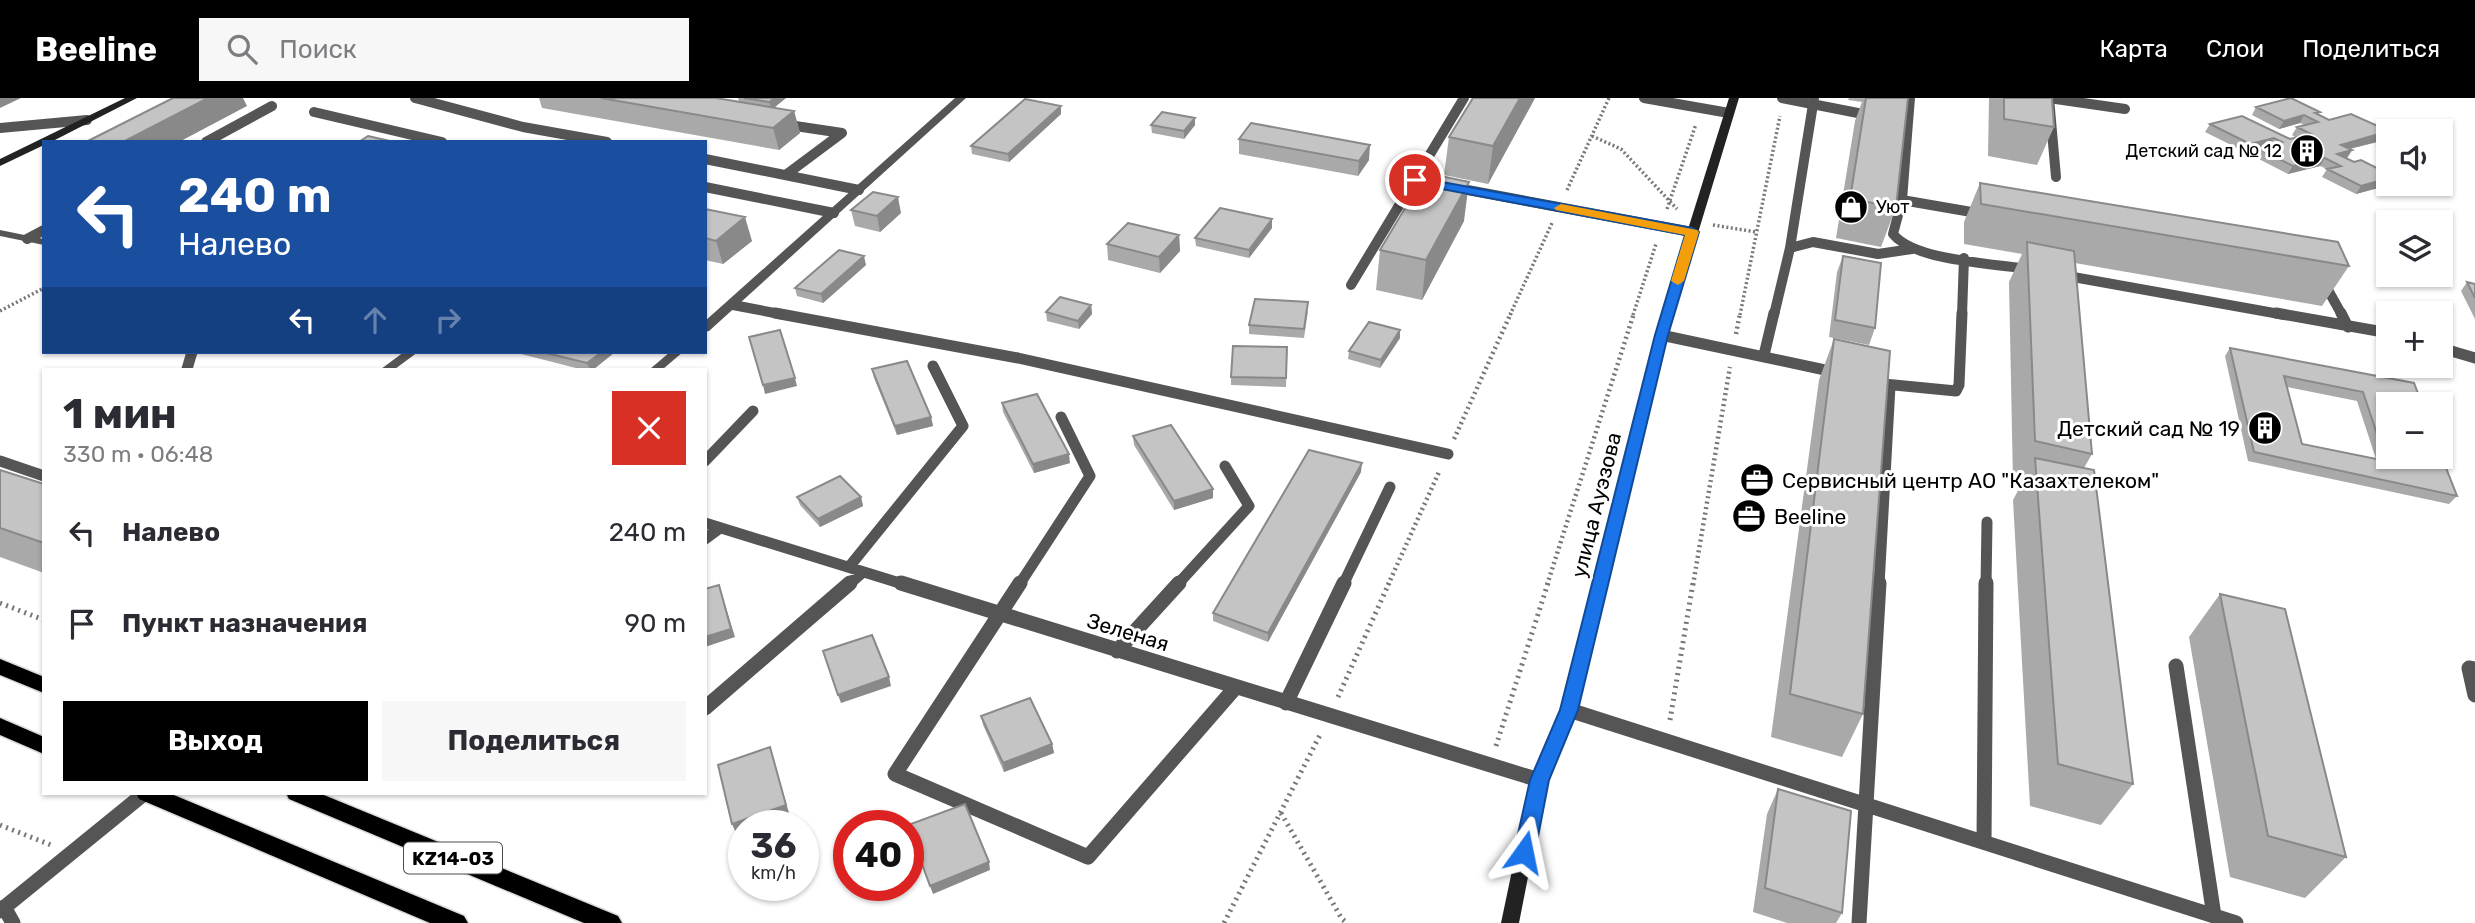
<!DOCTYPE html>
<html lang="ru">
<head>
<meta charset="utf-8">
<style>
	body { margin:0; font-family:Rubik,sans-serif; background:#f7f7f7; color:#2b2b33; height:100vh; display:flex; flex-direction:column; font-size:26px; white-space:nowrap }
	* { box-sizing:border-box; margin:0 }
	p { font-size:23px; color:#7c7c81 }
	.icon { flex:none; width:38px; height:38px; fill:none; stroke:currentColor; stroke-width:2; stroke-linecap:round; stroke-linejoin:round }
	.map { position:relative; flex:1; overflow:hidden }
	.details { position:absolute; left:42px; top:270px; width:665px; height:427px; display:flex; flex-direction:column; background:#fff; border-radius:0px; box-shadow:0 2px 5px #0004 }
	.details>* { flex:none }
	.top-card { position:absolute; left:42px; top:42px; width:665px; height:214px; border-radius:0px; box-shadow:0 2px 5px #0004; background:#1a4fa0; color:#fff; overflow:hidden }
	.controls { position:absolute; left:2376px; top:21px; display:grid; gap:14px }
	.controls a { display:grid; place-items:center; width:77px; height:77px; border-radius:0px; background:#fff; box-shadow:0 2px 5px #0004; font-size:35px }
	.speed { position:absolute; left:728px; top:712px; display:flex; gap:14px; font-size:35px; font-weight:700; text-align:center }
	.speed>* { display:grid; place-content:center; width:91px; height:91px; border-radius:50%; background:#fff; box-shadow:0 2px 5px #0004; line-height:1 }
	.speed small { font-size:18px; font-weight:400 }
	.speed .limit { border:10px solid #d22; background:#fff; color:#111 }
	.pin { position:absolute; display:grid; place-items:center; width:60px; height:60px; color:#fff; margin:-30px; border:4px solid #fff; border-radius:50%; box-shadow:0 2px 7px #0007 }
	.me { position:absolute; width:77px; margin:-38px; rotate:12deg; stroke-linejoin:round; filter:drop-shadow(0 0 5px #0008) }
	.turn { display:flex; align-items:center; gap:24px; height:147px; padding:0 21px; font-size:32px }
	.turn .icon { width:91px; height:91px; stroke-width:2.5 }
	.turn b { display:block; font-size:49px; line-height:60px }
	.lanes { display:flex; align-items:center; height:66px; padding:0 21px; background:#0003; justify-content:center; gap:35px; direction:ltr }
	.lanes .off { opacity:.35 }
	.round { display:grid; place-items:center; flex:none; width:74px; height:74px; border-radius:0px; background:#f7f7f7 }
	.overview { display:flex; align-items:center; justify-content:space-between; height:119px; padding:0 21px }
	h1 { font-size:42px; font-weight:700; line-height:52px }
	.cta { display:flex; gap:14px; margin-top:auto; padding:14px 21px }
	.cta a { flex:1; height:80px; border-radius:0px; background:#000; color:#fff; font-size:28px; font-weight:700; line-height:80px; text-align:center }
	.cta a+a { background:#f7f7f7; color:#2b2b33 }
	ul { padding:0; list-style:none }
	li { display:flex; align-items:center; gap:21px; height:91px; padding:0 21px }
	li div { flex:1 }
	li b { display:block; font-size:26px }
	li em { font-style:normal }
	header { display:flex; align-items:center; gap:42px; box-sizing:border-box; height:98px; padding:0 35px; background:#000; color:#fff }
	header strong { font-size:33px }
	nav { display:flex; gap:38px; margin-inline-start:auto; font-size:24px }
	.search { width:490px; height:63px; background:#f7f7f7; display:flex; align-items:center; gap:18px; box-sizing:border-box; padding:0 24px; border-radius:0px; color:#7c7c81; font-size:26px }
	.map>svg:first-child { display:block }
	.lines { fill:none; stroke-linecap:round; stroke-linejoin:round }
	.primary-casing { stroke:#dbdbdb; stroke-width:3 }
	.path-far2 { stroke:#777; stroke-width:3.5; stroke-dasharray:2 2.5; stroke-linecap:butt }
	.path-far1 { stroke:#777; stroke-width:4.5; stroke-dasharray:2 3.5; stroke-linecap:butt }
	.path { stroke:#777; stroke-width:5; stroke-dasharray:2 4.5; stroke-linecap:butt }
	.lane-far2 { stroke:#555; stroke-width:10 }
	.lane-far1 { stroke:#555; stroke-width:11 }
	.lane { stroke:#555; stroke-width:15 }
	.street { fill:#555; fill-rule:evenodd }
	.secondary { fill:#222; fill-rule:evenodd }
	.primary { fill:#000; fill-rule:evenodd }
	.wall { fill:#a9a9a9; fill-rule:evenodd }
	.shaded-wall { fill:#898989 }
	.building { fill:#c4c4c4; stroke:#898989; stroke-width:2; fill-rule:evenodd }
	.route { fill:#1a73e8; stroke:#114b97; stroke-width:2 }
	.slow { fill:#f59e0b }
	.labels { text-anchor:middle; dominant-baseline:central; stroke-width:6; stroke-linejoin:round; paint-order:stroke }
	.far-poi-label { font-size:18px; fill:#000; stroke:#fff; text-anchor:end }
	.shield { fill:#fff; stroke:#4c4c4c; stroke-width:2 }
	.shield-label { font-size:19px; font-weight:bold; fill:#000 }
	.poi-label { font-size:21px; fill:#000; stroke:#fff; text-anchor:start }
	.street-label { font-size:21px; fill:#000; stroke:#fff }
</style>
</head>
<body>
<header>
<strong>Beeline</strong>
<div class="search"><svg class="icon" aria-label="search" viewBox="0 0 24 24"><circle cx="10" cy="10" r="6"/><path d="M15 15l6 6"/></svg>Поиск</div>
<nav><a>Карта</a><a>Слои</a><a>Поделиться</a></nav>
</header>
<div class="map">
<svg width="2475" height="825" viewBox="0 0 2475 825">
	<rect width="100%" height="100%" fill="#fff"/>
	<g class="lines">
		<!-- primary casing -->
		<g class="primary-casing">
			<path id="primary" d="M0 561 44 579V595L0 577Z
				M0 620 44 639V656L0 637Z
				M136 695H169L464 818 468 825H430L139 701Z
				M286 695H319L618 818 622 825H584L289 701Z"/>
		</g>
		<!-- path-far2 -->
		<path class="path-far2" d="M1592 38 1621 51 1677 111
			M1567 92 1609 0
			M1667 111 1696 26
			M1713 127 1756 134
			M0 213 44 190
			M1510 217 1552 125
			M1633 217 1656 146
			M1740 217 1780 18"/>
		<!-- path-far1 -->
		<path class="path-far1" d="M1736 236 1740 215
			M1454 341 1511 215
			M1388 487 1439 374
			M1547 487 1634 215
			M1693 487 1730 269"/>
		<!-- path -->
		<path class="path" d="M0 505 44 522
			M1338 599 1389 485
			M1670 622 1693 485
			M1496 648 1548 485
			M1281 715 1342 821 1347 825
			M0 727 51 747
			M1224 825 1321 635"/>
		<!-- lane-far2 -->
		<path class="lane-far2" d="M415 0 523 29 607 44
			M1644 0 1729 15
			M1782 0 1873 18
			M2049 0 2056 79
			M2049 0 2125 11
			M314 14 442 44
			M1891 21 1908 24 1902 102 1893 136C1914 163 1996 166 2030 171
			M1908 24 1910 0
			M782 26 842 35 787 76
			M0 30 87 22
			M206 44 272 8
			M705 61 859 92
			M1414 82 1692 134
			M705 89 834 115
			M1902 102 1983 116
			M27 141 44 132
			M1790 150 1814 0
			M2062 177 2285 217
			M2323 183 2342 217
			M1351 187 1464 0
			M733 207 785 217
			M1774 217 1790 150 1813 144 1878 156 1912 151
			M1962 217 1964 160"/>
		<!-- lane-far1 -->
		<path class="lane-far1" d="M775 215 1018 260 1448 356
			M2276 215 2389 235
			M2341 215 2348 229
			M1661 237 1839 275
			M2441 250 2475 260
			M1764 257 1774 215
			M187 271 192 254
			M1884 286 1956 293 1959 287 1962 215
			M0 363 44 378
			M705 363 753 313
			M705 425 906 487
			M705 441 720 430
			M849 469 963 328 933 268
			M848 487 863 474
			M1019 487 1090 378 1061 319
			M1177 487 1249 408 1225 368
			M1343 487 1390 389
			M1879 487 1890 288
			M1986 487 1987 424"/>
		<!-- lane -->
		<path class="lane" d="M901 485 1539 682
			M1020 485 895 676 1088 759 1235 590
			M1117 553 1179 485
			M2176 568 2214 818
			M2475 571 2469 570 2475 597
			M1286 605 1344 485
			M705 610 850 485
			M1569 612 2236 825
			M1984 744 1986 485
			M4 809 13 825
			M0 813 145 695
			M1859 825 1879 485"/>
		<!-- street -->
		<path class="street" d="M955 0H966L709 233 705 234V223Z
			M0 132 44 141V147L0 138Z
			M404 254H418L395 271H381Z
			M670 254H683L663 271H650Z"/>
		<!-- secondary -->
		<path class="secondary" d="M125 0H137L51 44H44V47L0 68V61Z
			M1729 0H1739L1667 237 1577 612 1547 682 1519 825H1501L1531 682 1561 612 1655 237Z"/>
		<!-- primary -->
		<use href="#primary" class="primary"/>
	</g>
	<!-- wall -->
	<path class="wall" d="M539 0H717L739 4 738 0H786L774 10 794 13 800 35 779 52 542 10Z
		M1535 0 1488 86 1444 77 1449 39Z
		M1849 0H1908L1896 109 1881 149 1836 140 1855 23 1862 4 1848 2Z
		M1989 0H2052L2054 29 2037 67 1988 58Z
		M1061 8V16L1009 64 972 56 971 48Z
		M2256 9 2318 17 2329 22 2385 42 2350 51 2352 52 2347 60H2346L2390 86 2356 96 2322 79 2327 71 2320 68 2288 76 2253 58 2257 51 2245 54 2205 34 2210 26 2290 41 2297 40 2292 37 2297 29 2304 27 2300 25 2279 31 2252 17Z
		M1195 20V27L1184 41 1152 35 1151 27Z
		M1239 41 1369 62 1358 78 1239 56Z
		M1980 85 2349 168 2322 208 2075 165 2092 356 2084 370 2133 686 2101 727 2030 708 2013 402 2021 387 2013 385 2009 184 2022 156 1964 146V124Z
		M705 111 752 143 723 166 705 162Z
		M851 112 901 115 880 134 855 128Z
		M1464 123 1422 202 1376 192 1380 152Z
		M1272 130 1249 160 1196 148 1195 140Z
		M1179 137 1180 153 1160 175 1108 162 1107 146Z
		M1843 158 1875 230 1869 247 1829 239 1837 174Z
		M866 167 823 205 797 198 795 190Z
		M2467 184 2475 186V221L2461 193Z
		M1091 207 1092 216 1079 231 1047 223 1046 214Z
		M1308 213 1304 240 1249 236V227Z
		M1400 240 1380 270 1348 261 1349 253Z
		M1834 241 1863 616 1842 659 1771 639 1819 282Z
		M1287 249 1286 289 1231 287V279Z
		M2230 250 2414 285 2457 398 2449 406 2248 363 2225 258ZM2287 289 2357 303 2376 361 2302 346Z
		M513 254H615L594 271H580Z
		M872 271 931 319 933 328 897 337 874 280Z
		M1002 305 1070 365 1034 375 1003 314Z
		M1133 338 1213 400 1174 412 1134 347Z
		M0 372 44 386V475L0 459Z
		M1361 374 1268 544 1213 523V515Z
		M797 399H861L863 408 820 429 800 407Z
		M2220 496 2346 759 2305 800 2230 779 2189 539Z
		M981 618 1052 646 1054 655 1004 674 983 627Z
		M1778 691 1842 815 1836 825H1787L1753 814 1767 716Z"/>
	<!-- shaded-wall -->
	<path class="shaded-wall" d="M0 0H21L0 10Z
		M208 0H243L247 8 179 44H123Z
		M775 0H786L771 12 769 4Z
		M1520 0H1535L1488 86 1493 48Z
		M1061 8V16L1009 64 1008 56Z
		M794 13 800 35 779 52 773 30Z
		M2304 17 2300 25 2279 31 2284 23Z
		M1195 20V27L1184 41V33Z
		M2389 34 2385 42 2336 54 2341 47Z
		M2274 40 2269 48 2245 54 2250 46Z
		M1370 47 1369 62 1358 78 1359 63Z
		M2352 52 2347 60 2332 64 2337 56Z
		M2325 60 2320 68 2288 76 2293 68Z
		M2389 80 2390 87 2356 96 2361 88Z
		M1469 84 1464 123 1422 202 1426 162Z
		M898 99 901 115 880 134 877 118Z
		M745 119 752 143 723 166 716 143Z
		M1272 121V130L1249 160V152Z
		M1179 137 1180 153 1160 175 1159 159Z
		M864 158 866 167 823 205 821 196Z
		M1091 207 1092 216 1079 231 1078 223Z
		M1400 232V240L1380 270 1381 262Z
		M602 254H615L594 271H590L587 265Z
		M795 280 797 288 765 296 763 287Z
		M931 319 933 328 897 337 895 328Z
		M1069 356 1070 365 1034 375 1033 366Z
		M1362 365 1361 374 1268 544V535Z
		M1213 391V400L1174 412V403Z
		M861 399 863 408 820 429 818 421Z
		M719 487 735 539 705 549V539Z
		M889 579 891 588 841 605 838 597Z
		M1052 646 1054 655 1004 674 1003 665Z
		M770 649 789 715 755 728H744V732L736 735 732 726Z
		M989 764 990 772 933 796 930 788Z"/>
	<!-- building -->
	<path class="building" d="M173 0H208L123 44H86Z
		M601 0H716L794 13 773 30Z
		M744 0H775L769 4Z
		M1473 0H1520L1493 48 1449 39Z
		M1866 0H1908L1896 109 1850 101Z
		M2004 0H2052L2054 29 2004 21Z
		M2291 0 2320 14 2315 15 2329 22 2351 16 2389 33 2341 47 2352 52 2337 56 2354 64 2361 62 2389 76V80L2361 88 2327 71 2341 68 2325 60 2293 68 2257 50 2282 44 2274 40 2250 46 2210 26 2242 18 2290 41 2311 36 2297 29 2318 24 2304 17 2284 23 2256 9Z
		M1025 1 1061 8 1008 56 971 48Z
		M1162 14 1195 20 1184 33 1151 27Z
		M1251 25 1370 47 1359 63 1239 41Z
		M368 38 394 44H359Z
		M1426 75 1469 84 1426 162 1380 152Z
		M1980 85 2338 144 2349 168 1981 106Z
		M873 94 898 99 877 118 851 112Z
		M1220 110 1272 121 1249 152 1195 140Z
		M705 111 745 119 716 143 705 140Z
		M1128 125 1179 137 1159 159 1107 146Z
		M2027 144 2074 153 2092 356 2035 343Z
		M839 152 864 158 821 196 795 190Z
		M1843 158 1881 165 1875 230 1835 222Z
		M2467 184 2475 186V200Z
		M1060 199 1091 207 1078 223 1046 214Z
		M1255 201 1308 204 1304 231 1249 227Z
		M1369 224 1400 232 1381 262 1349 253Z
		M780 232 795 280 763 287 749 239Z
		M1834 241 1890 253 1863 616 1790 596Z
		M1233 248 1287 249 1286 280 1231 279Z
		M2230 250 2414 285 2422 306H2389V359H2441V357L2457 398 2254 354ZM2284 278 2363 294 2386 363 2302 346Z
		M542 254H602L587 265Z
		M907 263 931 319 895 328 872 271Z
		M1037 296 1069 356 1033 366 1002 305Z
		M1171 327 1213 391 1174 403 1133 338Z
		M1309 352 1362 365 1268 535 1213 515Z
		M2035 360 2094 372 2133 686 2058 666Z
		M0 372 44 386V445L0 430Z
		M840 378 861 399 818 421 797 399Z
		M719 487 731 531 705 539V491Z
		M2220 496 2285 511 2346 759 2268 738Z
		M872 537 889 579 838 597 823 553Z
		M1030 600 1052 646 1003 665 981 618Z
		M770 649 786 707 732 726 718 667Z
		M1778 691 1851 713 1842 815 1765 790Z
		M965 706 989 764 930 788 908 727Z"/>
	<!-- route -->
	<path class="route" d="M1415 79 1692 130 1699 134 1668 237 1578 612 1549 682 1535 754 1532 760 1524 762 1517 760 1514 754 1530 682 1560 612 1655 237 1685 137 1410 85V80Z"/>
	<!-- slow -->
	<path class="slow" d="M1561 106 1697 132 1699 134 1684 183 1678 187 1671 183 1685 137 1556 112 1554 110Z"/>
	<!-- icons -->
	<defs>
		<g id="building-disc" transform="scale(1.75)"><circle r="9.5" fill="#000" stroke="#fff"/><path d="M-4-6H4V6H1V3H-1V6H-4ZM-2.5-4.3h1.7v1.8h-1.7ZM.8-4.3h1.7v1.8H.8ZM-2.5-1h1.7V.8h-1.7ZM.8-1h1.7V.8H.8Z" fill="#fff"/></g>
		<g id="shop-disc" transform="scale(1.75)"><circle r="9.5" fill="#000" stroke="#fff"/><path d="M-5-2.5h2.3a2.7 3.5 0 0 1 5.4 0H5L5.5 6h-11ZM-1.5-2.5h3a1.5 2.3 0 0 0-3 0Z" fill="#fff"/></g>
		<g id="office-disc" transform="scale(1.75)"><circle r="9.5" fill="#000" stroke="#fff"/><path d="M-6-3h4V-5.5h4V-3h4V5H-6ZM-1-4.5V-3h2v-1.5ZM-6 0V1H6V0Z" fill="#fff"/></g>
	</defs>
	<g fill-rule="evenodd">
		<use href="#building-disc" x="2307" y="53"/>
		<use href="#shop-disc" x="1851" y="109"/>
		<use href="#building-disc" x="2265" y="330"/>
		<use href="#office-disc" x="1757" y="382"/>
		<use href="#office-disc" x="1749" y="418"/>
	</g>
	<g class="labels">
		<!-- far-poi labels -->
		<g class="far-poi-label">
			<text x="2282" y="53">Детский сад № 12</text>
			<text x="1876" y="109" text-anchor="start">Уют</text>
		</g>
		<!-- shield labels -->
		<rect class="shield" x="404" y="744.5" width="98" height="31" rx="5"/>
		<g class="shield-label">
			<text x="453" y="760">KZ14-03</text>
		</g>
		<!-- poi labels -->
		<g class="poi-label">
			<text x="2240" y="330" text-anchor="end">Детский сад № 19</text>
			<text x="1782" y="382">Сервисный центр АО "Казахтелеком"</text>
			<text x="1774" y="418">Beeline</text>
		</g>
		<!-- street labels -->
		<g class="street-label">
			<text transform="translate(1596 407) rotate(-76)">улица Ауэзова</text>
			<text transform="translate(1128 534) rotate(17)">Зеленая</text>
		</g>
	</g>
</svg>
<div class="controls">
<a><svg class="icon" aria-label="sound" viewBox="0 0 24 24"><path d="M4 9h4l5-4v14l-5-4H4zM17 9q2 3 0 6"/></svg></a>
<a><svg class="icon" aria-label="layers" viewBox="0 0 24 24"><path d="M12 4l9 5-9 5-9-5zM3 14l9 5 9-5"/></svg></a>
<a>+</a>
<a>−</a>
</div>
<div class="speed"><div>36<small>km/h</small></div><div class="limit">40</div></div>
<div class="pin" style="left:1415px;top:82px;background:#d93025"><svg class="icon" aria-label="arrive" viewBox="0 0 24 24"><path d="M6 21V4h12l-3 4 3 4H6"/></svg></div>
<svg class="me" style="left:1524px;top:754px" viewBox="-20 -20 40 40"><path d="M0-17L14 15 0 8-14 15z" fill="#1a73e8" stroke="#fff" stroke-width="4"/></svg>
<div class="top-card">
<div class="turn"><svg class="icon" aria-label="left" viewBox="0 0 24 24"><path d="M17 20v-9H6M10 6l-5 5 5 5"/></svg><div><b>240 m</b>Налево</div></div>
<div class="lanes"><svg class="icon" aria-label="left" viewBox="0 0 24 24"><path d="M17 20v-9H6M10 6l-5 5 5 5"/></svg><svg class="icon off" aria-label="ahead" viewBox="0 0 24 24"><path d="M12 20V5M6 11l6-6 6 6"/></svg><svg class="icon off" aria-label="right" viewBox="0 0 24 24"><path d="M7 20v-9h11M14 6l5 5-5 5"/></svg></div>
</div>
<section class="details">
<div class="overview"><div><h1>1 мин</h1><p>330 m · 06:48</p></div><a class="round" style="background:#d93025;color:#fff"><svg class="icon" aria-label="close" viewBox="0 0 24 24"><path d="M6 6l12 12M18 6L6 18"/></svg></a></div>
<ul>
<li><svg class="icon" aria-label="left" viewBox="0 0 24 24"><path d="M17 20v-9H6M10 6l-5 5 5 5"/></svg><div><b>Налево</b></div><em>240 m</em></li>
<li><svg class="icon" aria-label="arrive" viewBox="0 0 24 24"><path d="M6 21V4h12l-3 4 3 4H6"/></svg><div><b>Пункт назначения</b></div><em>90 m</em></li>
</ul>
<div class="cta"><a>Выход</a><a>Поделиться</a></div>
</section>
</div>
</body>
</html>
